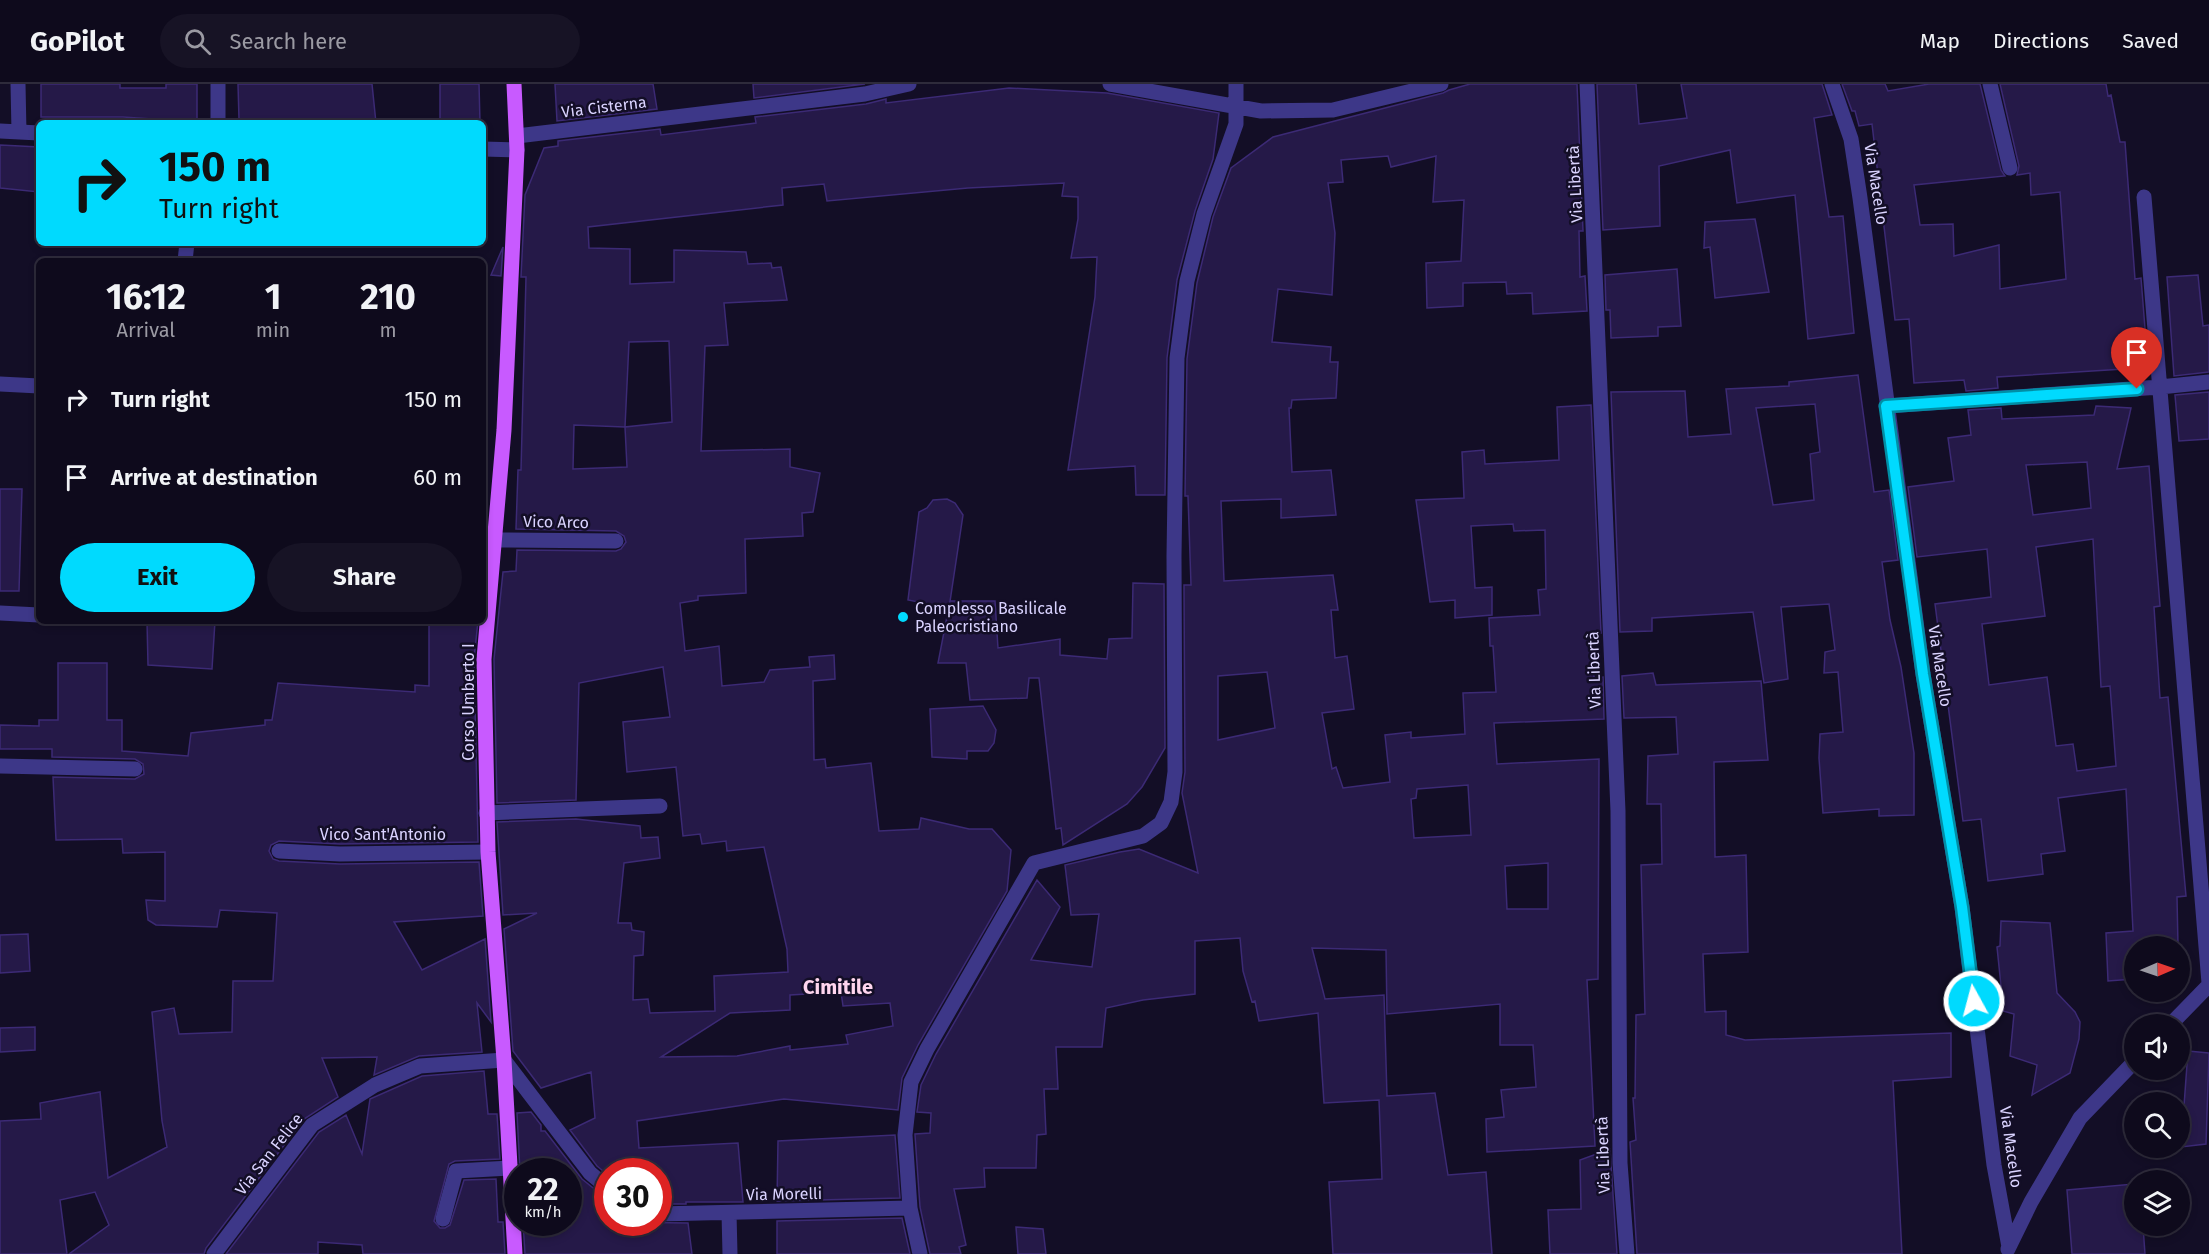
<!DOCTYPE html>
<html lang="en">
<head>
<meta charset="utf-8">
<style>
	body { margin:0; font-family:"Fira Sans",sans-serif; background:#171325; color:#f1f3f6; height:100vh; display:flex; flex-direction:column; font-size:22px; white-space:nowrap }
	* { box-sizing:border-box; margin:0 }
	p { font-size:20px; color:#9b9aa3 }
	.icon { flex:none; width:33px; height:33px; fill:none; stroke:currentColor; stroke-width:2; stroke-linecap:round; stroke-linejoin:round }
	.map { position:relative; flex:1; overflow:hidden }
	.sheet { position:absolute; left:36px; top:174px; width:450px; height:366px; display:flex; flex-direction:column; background:#0e0a1c; border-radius:9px; box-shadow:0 3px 9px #0003,0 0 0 2px #2e2b3b }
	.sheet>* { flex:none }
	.hud { position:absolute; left:36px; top:36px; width:450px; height:126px; border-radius:9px; box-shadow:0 3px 9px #0003,0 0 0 2px #2e2b3b; background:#00dafe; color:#111; overflow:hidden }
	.needle { width:39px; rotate:88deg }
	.controls { position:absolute; left:2124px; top:852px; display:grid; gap:12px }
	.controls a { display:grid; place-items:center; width:66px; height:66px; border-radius:50%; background:#0e0a1c; box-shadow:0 3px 9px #0003,0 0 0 2px #2e2b3b; font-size:30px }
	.speed { position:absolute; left:504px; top:1074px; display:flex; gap:12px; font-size:30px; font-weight:700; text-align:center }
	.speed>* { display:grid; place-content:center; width:78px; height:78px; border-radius:50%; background:#0e0a1c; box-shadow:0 3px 9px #0003,0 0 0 2px #2e2b3b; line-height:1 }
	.speed small { font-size:15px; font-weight:400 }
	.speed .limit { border:9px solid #d22; background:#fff; color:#111 }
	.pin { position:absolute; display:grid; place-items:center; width:51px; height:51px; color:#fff; margin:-62px -26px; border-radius:50% 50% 50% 0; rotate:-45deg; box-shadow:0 0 6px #0007 }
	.pin .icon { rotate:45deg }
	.me { position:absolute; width:66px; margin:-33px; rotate:353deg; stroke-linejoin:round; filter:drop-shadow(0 0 4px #0008) }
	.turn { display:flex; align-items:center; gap:21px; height:126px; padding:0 24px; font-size:27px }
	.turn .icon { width:78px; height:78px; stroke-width:2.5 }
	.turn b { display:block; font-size:42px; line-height:51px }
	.eta { display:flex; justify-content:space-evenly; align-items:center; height:102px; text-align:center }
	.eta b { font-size:36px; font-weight:700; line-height:42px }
	.button { display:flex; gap:12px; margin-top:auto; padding:12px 24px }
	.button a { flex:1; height:69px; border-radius:36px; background:#00dafe; color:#111; font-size:24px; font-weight:700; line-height:69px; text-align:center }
	.button a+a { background:#171325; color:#f1f3f6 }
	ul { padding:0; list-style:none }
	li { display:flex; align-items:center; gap:18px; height:78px; padding:0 24px }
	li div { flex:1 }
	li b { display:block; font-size:22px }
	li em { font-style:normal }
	header { display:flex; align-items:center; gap:36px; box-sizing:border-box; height:84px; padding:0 30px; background:#0e0a1c; border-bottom:2px solid #2e2b3b }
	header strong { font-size:28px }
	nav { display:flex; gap:33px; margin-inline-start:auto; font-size:21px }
	.search { width:420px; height:54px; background:#171325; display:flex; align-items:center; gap:15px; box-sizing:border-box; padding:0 21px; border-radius:33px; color:#9b9aa3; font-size:22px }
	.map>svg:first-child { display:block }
	.building { fill:#251948; stroke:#3c2a75; stroke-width:1.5; fill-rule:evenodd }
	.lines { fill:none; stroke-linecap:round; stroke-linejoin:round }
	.minor { stroke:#3d3788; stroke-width:15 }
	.major { stroke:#c85aff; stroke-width:15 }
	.route-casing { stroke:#008ea5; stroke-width:15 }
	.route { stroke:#00dafe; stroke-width:10 }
	.poi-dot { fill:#00dafe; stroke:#130e26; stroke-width:2 }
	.labels { text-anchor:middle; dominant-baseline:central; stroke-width:5; stroke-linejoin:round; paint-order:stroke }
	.street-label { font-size:16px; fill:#dad3ff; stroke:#130e26 }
	.poi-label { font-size:16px; fill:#dad3ff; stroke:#130e26; text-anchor:start }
	.quarter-label { font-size:20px; font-weight:bold; fill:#ffd5ee; stroke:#130e26 }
</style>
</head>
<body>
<header>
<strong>GoPilot</strong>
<div class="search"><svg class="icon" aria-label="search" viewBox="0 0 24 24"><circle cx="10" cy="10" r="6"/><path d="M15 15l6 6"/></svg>Search here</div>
<nav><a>Map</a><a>Directions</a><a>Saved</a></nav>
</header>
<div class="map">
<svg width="2209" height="1170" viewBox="0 0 2209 1170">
	<rect width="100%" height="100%" fill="#130e26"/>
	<!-- building -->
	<path class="building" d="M41 0H120V4H166V0H197V38L123 33H41Z
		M238 0H372L376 39H319V35H239Z
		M440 0H479L480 39H440Z
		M555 0H653L657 25 557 37Z
		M753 0H865L754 14Z
		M1470 0H1577L1583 147H1579L1580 193 1585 192 1587 227 1533 230 1532 209 1507 210 1506 198 1463 199V222L1427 224 1426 179 1461 177 1464 116 1433 118 1436 72 1391 83 1388 72 1341 76 1343 98 1328 99 1335 149 1332 211 1278 205 1272 258 1331 263 1330 278H1338L1336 314 1292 316 1291 324H1289L1292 388 1331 386 1336 431 1281 434V415L1221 417 1224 497 1333 491 1338 526H1331L1335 574 1347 572 1354 625 1322 629 1332 685 1336 683 1343 704 1390 698 1385 651 1411 648V654L1465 650 1463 609 1496 608 1493 562H1490L1489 534 1540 531 1538 506 1546 505 1545 446 1514 447 1513 440 1471 442 1475 504 1492 503V531L1455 534V516L1430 518 1416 416 1464 414 1462 368 1484 366 1485 380 1559 376 1557 323 1591 321 1601 549H1592L1594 594 1603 593 1604 635 1494 639 1497 680 1599 675 1598 895 1587 896 1595 1062 1487 1068 1486 1035 1504 1033 1501 1006 1536 1003 1533 961H1500V920L1387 930 1386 866 1312 864 1325 915 1384 911 1387 1012 1435 1009 1448 1091 1486 1088 1492 1170H1333L1329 1098 1382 1095 1379 1016 1324 1019 1318 929 1259 937 1255 917 1252 918 1243 887 1240 854 1195 857V910L1143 916 1106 924 1102 963H1056L1058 1005H1044L1046 1050 1037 1051 1036 1084H984L985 1103 954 1105 966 1161 959 1163 961 1170H930L920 1123 915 1051V1050L930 1049 931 1029 917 1028 921 1001 936 970 1037 796 1060 823 1031 876 1092 883 1099 830 1071 831 1065 781 1120 768 1139 765 1198 789 1182 709 1185 688 1184 501H1191L1188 412H1185L1187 275 1197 199 1213 133 1231 84 1273 53 1443 9 1449 6ZM1267 588 1275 644 1218 656V592ZM1468 701 1471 751 1414 754 1411 715 1416 714 1417 705ZM1548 779V825H1507L1505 782Z
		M1597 0H1636L1639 40 1687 34 1681 0H1822L1832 31 1814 34 1829 133 1843 132 1854 249 1808 255 1795 111 1737 119 1730 66 1659 82 1660 142 1603 146Z
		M1842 0H1885L1888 7 1929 0H1980L2001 86 2005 92 1914 101 1920 141 1953 140 1954 172 1999 161 2000 205 2066 195 2060 108 2031 111 2030 89 2017 91 2019 82 2000 0H2106L2108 12 2111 11 2120 58H2125L2135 195 2141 194 2146 257 2140 284 1997 293 1998 304 1966 307 1964 296 1914 299 1909 235 1895 236 1872 40 1859 42 1855 27H1852Z
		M1009 4 1107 9 1219 29 1213 75 1195 127 1177 196 1167 274 1165 411H1136L1135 382 1068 386 1095 213 1097 173 1071 174 1078 135V113L1062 112 1064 99 968 104 827 117 824 100 782 104 783 121 588 143 589 164 630 165V200L674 198V166L746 168 748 180 771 179 772 184 781 183 787 216 724 219 728 261 705 262 701 367 790 365V383L820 389 813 428 802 429 803 452 745 455 746 509 698 512V516L680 519 685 567 719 562 722 602 764 598 770 586 810 583 809 573 834 571 835 595 813 597 814 676 825 675 826 684 871 679 879 747 919 745 921 734 969 745H992L1011 766 1007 807 918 961 902 994 898 1026 784 1015 637 1037 639 1064 738 1059 743 1118H686V1120H658V1088H608V1091L597 1082 570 1046 595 1034 591 988 541 1004 513 967 504 845 537 829 503 831 497 738 576 735 640 742 641 754 658 753 660 774 624 779 618 839H631L632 846 644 848 643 871 634 872 633 916 648 915 650 929 715 927 714 892 788 888 787 865 764 763 727 767 726 757 702 760 700 750 683 752 676 683 627 688 623 638 670 633 663 583 579 599 576 716 497 719 494 575 503 488 516 487 517 466 616 467 621 465 626 458 624 452 616 447 516 445 518 386H521L526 193H521L525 111 544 64 558 62V57L660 45 661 51 756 39 755 33 866 20 886 15V19ZM669 257 672 338 625 343 627 383 573 385 574 341 625 343 629 258ZM841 908 843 922 890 919 893 942 846 951 848 960 790 966V962L737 972 661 973 730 929 790 926V911Z
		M0 61 39 63V108L0 104Z
		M1755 135 1769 208 1715 214 1710 163 1704 164 1705 138Z
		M503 163 501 192 491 191Z
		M1677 185 1681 242 1658 243V252L1611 254 1610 226H1606L1605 191Z
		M2198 191 2203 242 2209 241V288L2174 292 2167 193Z
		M1858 291 1874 408 1889 406 1898 476 1882 478 1890 536 1901 583 1914 669V731L1879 732V725L1823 729 1819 674 1820 650 1843 648 1838 588 1824 589 1825 568 1835 566 1829 520 1781 523 1788 595 1764 599 1753 528 1652 534V547L1620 548 1611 308 1685 307 1688 353 1731 350 1726 305 1789 302V298ZM1815 320 1820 368 1810 370 1814 416 1773 421 1756 324Z
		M2209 308V355L2179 357 2175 311Z
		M2096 322 2131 324 2117 385 2149 382 2160 522 2154 523 2160 614 2168 613 2186 812 2177 813 2178 862H2134V895L2108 897 2106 849 2133 847 2126 705 2058 714 2065 767 2041 770 2043 790 1988 797 1981 735 1963 737 1935 520 1991 513 1987 465 1917 473 1908 403 1954 397 1948 354 1971 351 1968 326 2001 324 2002 335 2094 331ZM2087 378 2091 424 2033 431 2026 381ZM2093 455 2101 603 2110 602 2116 682 2077 687 2073 660 2056 662 2047 593 1989 601 1982 540 2045 532 2036 463Z
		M0 405H22L19 507H0Z
		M947 415 955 419 963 431 949 524 908 516 919 428 927 424 933 416Z
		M1133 499 1164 500 1165 664 1142 703 1127 720 1063 761 1061 744 1056 745 1039 594H1029L1027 614 970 616 966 579H938L950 517H995L998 564 1060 555V571L1107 575 1109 555 1132 554Z
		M147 537H215L212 585 148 581Z
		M429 537H478L474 575 478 758 340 760 279 757 271 761 269 767 273 775 279 777 340 780 479 778 483 832 394 838 422 886 485 855 491 938 477 919 482 968 419 972 374 991 377 973 322 974 338 1013 304 1035 206 1164 204 1170H69L109 1141 95 1108 60 1116 67 1170H0V1037L41 1035 40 1019 100 1008 108 1094 167 1063 162 1037 152 928 174 924 179 950 232 948 233 897H273L277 829 220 826 217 843 156 841 148 836 146 816 165 817V768L123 769 122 755 56 756 53 693 135 695 144 690 143 680 135 675 52 673V665H0V641L39 642V636H58V579H107V636H122V667L188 672 191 649 265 641V636H272L278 599 415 608V601L429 602Z
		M1653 589 1656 601 1761 597 1768 676 1714 678 1715 773 1746 771 1748 868 1703 870 1705 928 1726 927V951L1745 956 1951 949V993L1893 997 1902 1170H1637L1630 1058 1636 1056 1633 1014H1635L1636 931 1645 930 1641 781 1662 780 1661 720H1647L1648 672 1678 670 1676 633 1624 634 1622 592Z
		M983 622 996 646 994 659 988 667H967V675L932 673 930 625Z
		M2001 837 2050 839 2057 909 2075 928 2080 938 2079 955 2070 989 2032 1011 2037 981 2010 972 2014 930 1985 922 1984 900 2001 902 1997 863 2000 862Z
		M28 850 30 887 0 889V851Z
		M35 943V966L0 968V944Z
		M2188 967 2209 969 2206 1060 2181 1063Z
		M484 987 488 1030H497L500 1075 455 1077 449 1080 434 1137 440 1144H445L450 1141 464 1096 496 1095 498 1138H503L505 1170H363L362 1161 318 1158V1170H226L319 1048 346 1031 362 1070 370 1015 422 992Z
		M531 1028 541 1041V1047H545L582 1095 602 1111 608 1114V1138L688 1139 692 1170H525L523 1138H568V1088H520L517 1029Z
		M895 1051 900 1114 777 1117 778 1057Z
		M1610 1065 1617 1170H1550L1548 1126 1581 1125 1580 1076Z
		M2134 1100V1142H2143L2145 1170H2072L2067 1106Z
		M902 1134 910 1170H777V1137Z
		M1016 1143 1043 1145 1046 1170H1018Z"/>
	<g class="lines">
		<!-- minor -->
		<path class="minor" d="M18 0 19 48
			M1110 0 1261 27 1333 26 1441 0
			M1587 0 1618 727 1620 1079 1627 1170
			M1832 0 1851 55 1860 114 1923 590 1962 823 1994 1081 2009 1163
			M1990 0 2010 84
			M218 39V0
			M0 47 39 49
			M517 52 865 10 909 0
			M483 65 517 66
			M2144 113 2209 899
			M185 177 187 159
			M0 300 39 302
			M1886 322 2160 303 2209 298
			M495 456 616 457
			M0 529 39 531
			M0 682 135 685
			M486 729 660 722
			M279 767 340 770 488 768
			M2171 940 2209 901
			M729 1129 730 1170
			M658 1130 910 1124
			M443 1135 456 1087 511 1084
			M2008 1165 2031 1118 2080 1034 2134 978
			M214 1170 312 1041 375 1001 420 982 504 976 590 1089 608 1104
			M920 1170 910 1124 905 1051 911 998 927 965 1034 779 1143 752 1161 739 1171 718 1175 688 1174 472 1177 274 1187 197 1204 130 1236 40V0"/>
		<!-- major -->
		<path class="major" d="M514 0 517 66 504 346 484 575 488 768 504 976 515 1170"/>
	</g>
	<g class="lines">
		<!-- route casing -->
		<g class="route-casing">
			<path id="route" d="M1974 917 1962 823 1923 590 1886 322 2137 305"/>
		</g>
		<!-- route -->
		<use href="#route" class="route"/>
	</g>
	<!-- markers -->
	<circle class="poi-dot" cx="903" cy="533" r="6"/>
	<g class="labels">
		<!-- street labels -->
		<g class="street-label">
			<text transform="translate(604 23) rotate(-7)">Via Cisterna</text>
			<text transform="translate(1575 100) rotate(-93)">Via Libertà</text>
			<text transform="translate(1876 100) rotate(81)">Via Macello</text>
			<text transform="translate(556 438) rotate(1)">Vico Arco</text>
			<text transform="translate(1940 582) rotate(81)">Via Macello</text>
			<text transform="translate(1594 586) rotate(-92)">Via Libertà</text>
			<text transform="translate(468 618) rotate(-90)">Corso Umberto I</text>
			<text x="383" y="750">Vico Sant'Antonio</text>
			<text transform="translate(2011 1063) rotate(82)">Via Macello</text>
			<text transform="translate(269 1070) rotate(-52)">Via San Felice</text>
			<text transform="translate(1603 1071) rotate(-92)">Via Libertà</text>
			<text transform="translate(784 1110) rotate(-1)">Via Morelli</text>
		</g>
		<!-- poi labels -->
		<g class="poi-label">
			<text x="915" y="524">Complesso Basilicale<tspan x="915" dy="18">Paleocristiano</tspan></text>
		</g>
		<!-- quarter labels -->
		<g class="quarter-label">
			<text x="838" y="903">Cimitile</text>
		</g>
	</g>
</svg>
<div class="controls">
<a><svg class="needle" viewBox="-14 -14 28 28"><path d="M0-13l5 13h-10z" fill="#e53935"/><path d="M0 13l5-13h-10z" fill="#9b9aa3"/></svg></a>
<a><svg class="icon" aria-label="sound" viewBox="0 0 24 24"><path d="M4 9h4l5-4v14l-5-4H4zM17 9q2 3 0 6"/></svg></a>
<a><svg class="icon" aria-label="search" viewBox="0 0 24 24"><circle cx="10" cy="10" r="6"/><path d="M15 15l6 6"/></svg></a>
<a><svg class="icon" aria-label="layers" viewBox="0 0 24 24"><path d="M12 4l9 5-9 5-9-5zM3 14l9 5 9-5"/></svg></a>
</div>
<div class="speed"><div>22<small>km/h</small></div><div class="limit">30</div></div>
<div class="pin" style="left:2137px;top:305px;background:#d93025"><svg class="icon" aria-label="arrive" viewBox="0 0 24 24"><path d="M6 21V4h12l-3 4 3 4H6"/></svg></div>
<svg class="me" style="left:1974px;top:917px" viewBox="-20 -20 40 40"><circle r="17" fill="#00dafe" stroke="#fff" stroke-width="3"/><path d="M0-11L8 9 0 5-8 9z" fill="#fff"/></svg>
<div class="hud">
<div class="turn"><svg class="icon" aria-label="right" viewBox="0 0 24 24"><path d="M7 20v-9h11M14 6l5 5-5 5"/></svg><div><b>150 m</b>Turn right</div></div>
</div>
<section class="sheet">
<div class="eta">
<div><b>16:12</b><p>Arrival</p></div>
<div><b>1</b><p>min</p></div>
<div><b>210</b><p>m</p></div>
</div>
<ul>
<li><svg class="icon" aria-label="right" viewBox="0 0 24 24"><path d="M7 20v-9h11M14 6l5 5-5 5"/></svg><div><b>Turn right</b></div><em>150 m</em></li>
<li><svg class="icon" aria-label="arrive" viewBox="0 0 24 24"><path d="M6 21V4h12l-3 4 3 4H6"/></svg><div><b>Arrive at destination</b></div><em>60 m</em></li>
</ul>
<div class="button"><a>Exit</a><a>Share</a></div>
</section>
</div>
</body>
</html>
